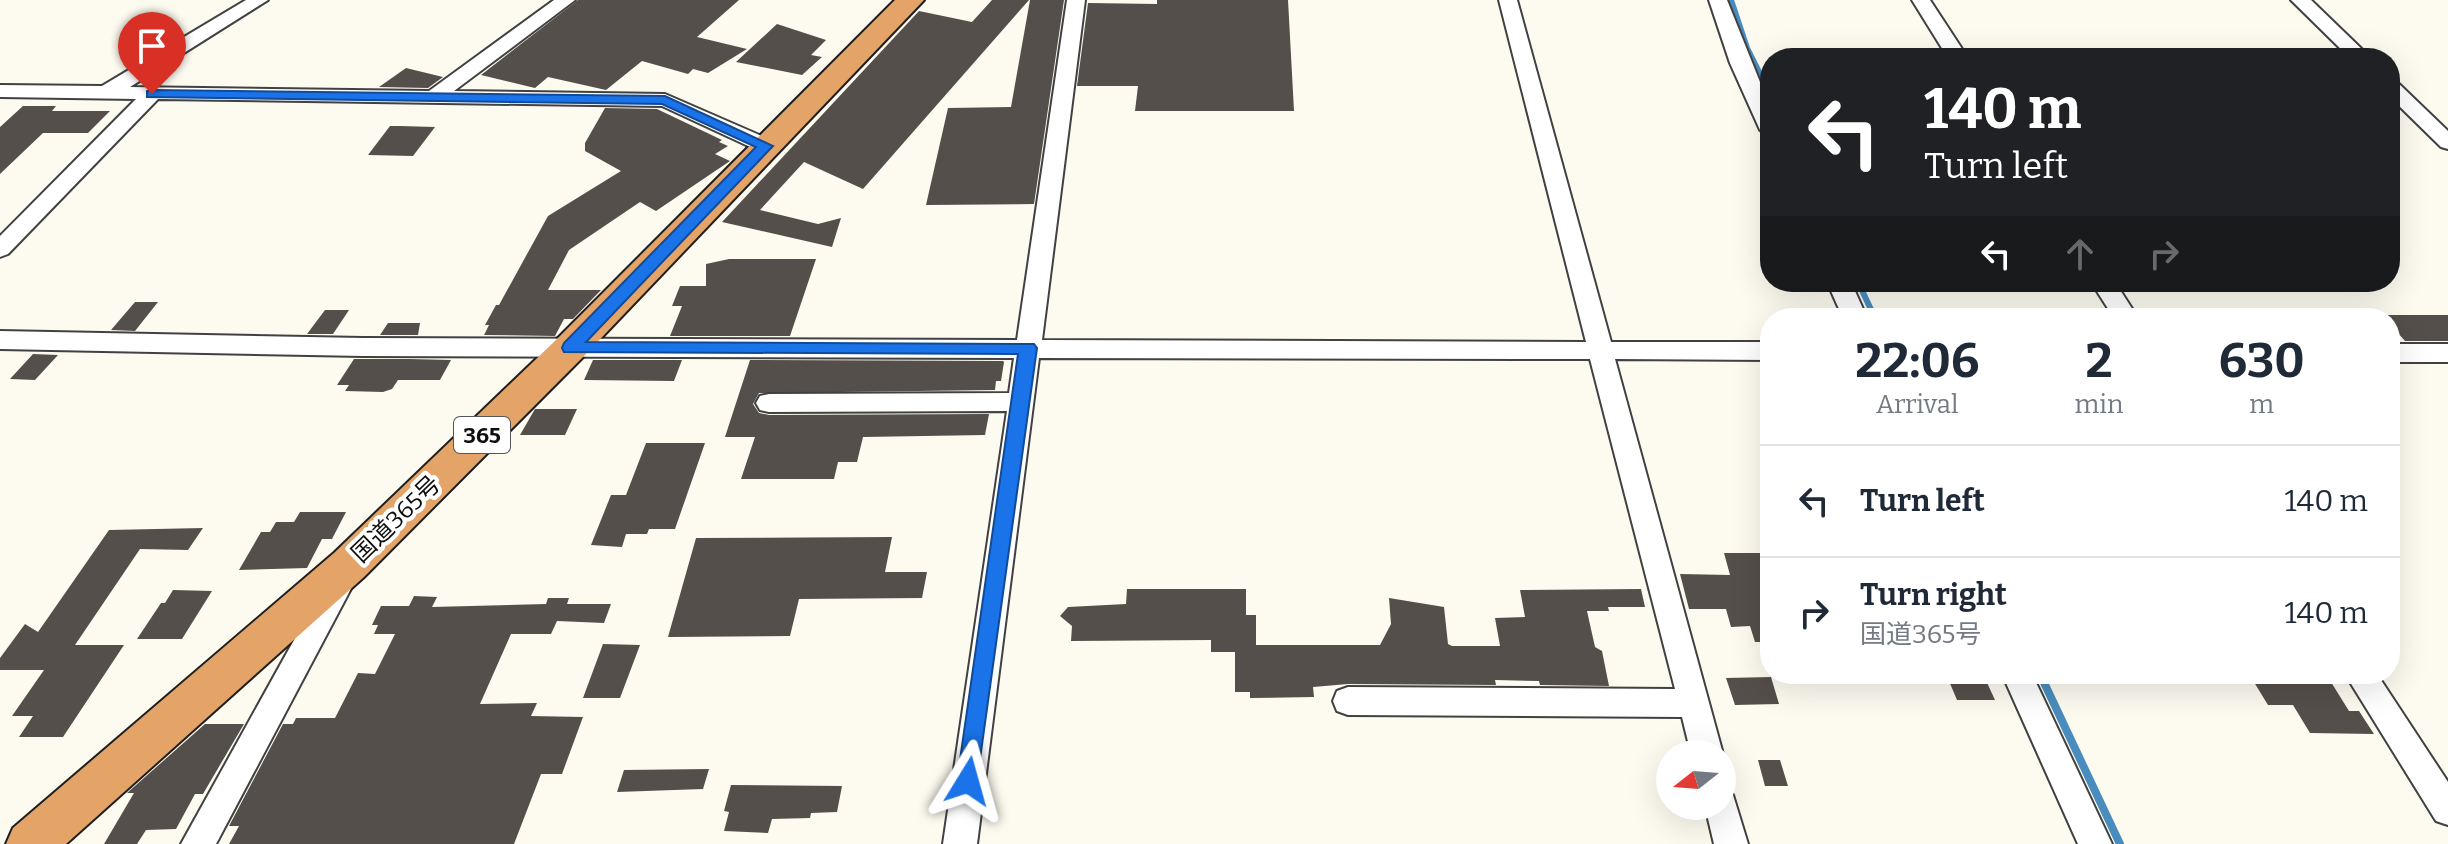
<!DOCTYPE html>
<html lang="en">
<head>
<meta charset="utf-8">
<style>
	body { margin:0; font-family:Bitter,"Noto Sans JP",serif; background:#f2f2f3; color:#1f2937; height:100vh; display:flex; flex-direction:column; font-size:30px; white-space:nowrap }
	* { box-sizing:border-box; margin:0 }
	p { font-size:26px; color:#747a83 }
	.icon { flex:none; width:44px; height:44px; fill:none; stroke:currentColor; stroke-width:2; stroke-linecap:round; stroke-linejoin:round }
	.map { position:relative; flex:1; overflow:hidden }
	.details { position:absolute; left:1760px; top:308px; width:640px; height:376px; display:flex; flex-direction:column; background:#fff; border-radius:32px; box-shadow:0 8px 32px #0002 }
	.details>* { flex:none }
	.top-card { position:absolute; left:1760px; top:48px; width:640px; height:244px; border-radius:32px; box-shadow:0 8px 32px #0002; background:#202124; color:#fff; overflow:hidden }
	.needle { width:52px; rotate:253deg }
	.controls { position:absolute; left:1656px; top:740px; display:grid; gap:16px }
	.controls a { display:grid; place-items:center; width:80px; height:80px; border-radius:50%; background:#fff; box-shadow:0 8px 32px #0002; font-size:40px }
	.pin { position:absolute; display:grid; place-items:center; width:68px; height:68px; color:#fff; margin:-82px -34px; border-radius:50% 50% 50% 0; rotate:-45deg; box-shadow:0 0 8px #0007 }
	.pin .icon { rotate:45deg }
	.me { position:absolute; width:88px; margin:-44px; rotate:8deg; stroke-linejoin:round; filter:drop-shadow(0 0 6px #0008) }
	.turn { display:flex; align-items:center; gap:28px; height:168px; padding:0 32px; font-size:36px }
	.turn .icon { width:104px; height:104px; stroke-width:2.5 }
	.turn b { display:block; font-size:56px; line-height:68px }
	.lanes { display:flex; align-items:center; height:76px; padding:0 32px; background:#0003; justify-content:center; gap:40px; direction:ltr }
	.lanes .off { opacity:.35 }
	.eta { display:flex; justify-content:space-evenly; align-items:center; height:136px; text-align:center }
	.eta b { font-size:48px; font-weight:700; line-height:56px }
	ul { padding:0; list-style:none }
	li { display:flex; align-items:center; gap:24px; height:112px; padding:0 32px; border-top:2px solid #e0e1e3 }
	li div { flex:1 }
	li b { display:block; font-size:30px }
	li em { font-style:normal }
	.map>svg:first-child { display:block }
	.lines { fill:none; stroke-linecap:round; stroke-linejoin:round }
	.stream-far1 { stroke:#498dbe; stroke-width:6 }
	.stream { stroke:#498dbe; stroke-width:8 }
	.building { fill:#554f4b }
	.minor-casing { stroke:#414141; stroke-width:4 }
	.highway-casing { stroke:#1f1f1f; stroke-width:4 }
	.minor { fill:#fff; fill-rule:evenodd }
	.highway { fill:#e4a367; fill-rule:evenodd }
	.route { fill:#1a73e8; stroke:#114b97; stroke-width:2 }
	.labels { text-anchor:middle; dominant-baseline:central; stroke-width:8; stroke-linejoin:round; paint-order:stroke }
	.shield { fill:#fff; stroke:#565656; stroke-width:2 }
	.shield-label { font-size:22px; font-weight:bold; fill:#0e0e0e }
	.street-label { font-size:24px; fill:#0e0e0e; stroke:#fff }
</style>
</head>
<body>
<div class="map">
<svg width="2448" height="844" viewBox="0 0 2448 844">
	<rect width="100%" height="100%" fill="#fdfbf0"/>
	<g class="lines">
		<!-- stream-far1 -->
		<path class="stream-far1" d="M1731 0 1747 48 1770 94
			M1858 282 1875 318"/>
		<!-- stream -->
		<path class="stream" d="M2040 674 2120 844"/>
	</g>
	<!-- building -->
	<path class="building" d="M578 0H739L697 37 747 49 708 73 693 69 688 74 642 61 606 90 548 77 535 88 481 75Z
		M992 0H1029L863 189 804 162 760 210 818 224 841 218 832 247 722 222 919 11 972 22Z
		M1030 0H1064L1034 204 926 205 948 108 1011 107Z
		M1157 0H1288L1294 111H1135L1138 86H1077L1088 3 1157 4Z
		M777 24 826 40 811 55 822 57 802 75 736 62Z
		M406 68 443 77 428 88 379 87Z
		M23 106H56L52 111H110L88 133H43L0 174V127Z
		M605 108 657 109 722 140 719 142 728 146 715 154 730 161 656 211 640 202 569 250 548 290H601L573 319H564L555 336 484 335 489 325H485L496 305H499L548 216 621 171 585 151V143Z
		M390 126H400L435 127 413 156 368 155Z
		M729 259H816L790 336H670L682 306H672L680 286H706V264Z
		M135 302H158L135 331 111 330Z
		M325 310H349L333 334H307Z
		M2382 315H2448V341H2405L2390 324V318Z
		M388 323H420L418 335H380Z
		M33 354 58 355 35 380 10 379Z
		M354 359H410L451 360 440 380H398L392 389 383 392 345 391 349 385H337Z
		M593 360H682L674 381 584 380Z
		M750 360 1003 361 1004 362 1001 381H996L995 390 759 393 753 404 759 413 769 415 989 414 985 435 863 437 857 462H838L834 479H741L755 437H725Z
		M535 409H577L565 435H520Z
		M646 443H705L675 529H649L647 534H626L622 547 591 545 611 495H626Z
		M300 512H346L332 539H322L307 568 239 570 261 532H270L276 522H294Z
		M203 528 188 550 140 549 75 645H124L63 737H19L33 716H12L44 670H0V658L25 624 38 632 109 530Z
		M892 537 885 572H927L922 598 799 599 790 636 668 637 696 538Z
		M1724 553H1770V642H1755L1750 626 1731 627 1726 609H1689L1680 574 1730 575Z
		M1127 589H1246V615H1256V645H1380L1391 624 1389 598 1444 607 1448 644 1452 646H1500L1495 618 1525 617 1520 590 1641 589 1645 607H1608L1609 611H1587L1595 647 1602 651 1609 686 1540 685 1539 681 1495 680 1496 685 1348 684 1313 687 1314 697 1250 698V692H1235V652H1211V640L1071 641 1072 626 1060 616 1068 607 1126 604Z
		M173 590 212 591 182 639H137L161 603H165Z
		M414 596 437 597 432 607 546 604 548 598H569L567 604H611L604 623 557 621 551 634H511L480 704 537 703 531 716 583 717 562 774H541L514 844H229L239 826H229L283 724H293L296 718H335L358 673 375 674 395 634H374L378 625H372L381 606H409Z
		M603 644 640 645 620 698H583Z
		M1946 674H1983L1995 700H1957Z
		M2249 674H2326L2349 711H2359L2374 734 2310 733 2293 705H2268Z
		M1771 677 1779 704 1735 705 1726 678Z
		M205 724H244L203 794H195L176 829 146 830 137 844H104L134 793H127Z
		M1758 760H1780L1788 786H1765Z
		M709 769 703 789 617 792 624 770Z
		M731 785 842 786 837 812 811 813 810 818 772 819 768 833 724 831 729 812 724 811Z"/>
	<g class="lines">
		<!-- minor casing -->
		<g class="minor-casing">
			<path id="minor" d="M246 0H268L130 87 429 91 554 0H575L454 91 665 94 773 141 777 146 773 151H759L662 106 158 99 8 254 0 257V236L136 99 0 97V85L102 86Z
				M1067 0H1085L1042 340 1586 342 1499 0H1517L1611 342H1770V360L1615 359 1723 754 1722 756 1691 754 1682 717 1348 715 1337 711 1333 701 1337 691 1348 687 1675 689 1590 359 1039 358 977 844H943L1007 411 769 412 760 410 756 403 760 396 769 394 1009 393 1014 358 363 356 0 349V331L363 338 1017 340Z
				M1709 0H1727L1770 107V136L1760 130 1730 63Z
				M1912 0H1930L1968 58H1948Z
				M2291 0H2311L2371 58H2350Z
				M2390 80 2397 82 2448 131V149L2441 147 2390 97Z
				M1827 282H1851L1867 318H1843Z
				M2091 282H2115L2138 318H2114Z
				M2390 344H2448V362H2390Z
				M340 571 350 575 354 583 216 844H181L330 575Z
				M2002 674H2032L2112 844H2078Z
				M2345 674H2377L2448 782V825L2436 821Z
				M1722 791 1733 795 1748 844H1714L1705 806H1722Z"/>
		</g>
		<!-- highway casing -->
		<g class="highway-casing">
			<path id="highway" d="M895 0H924L583 357 364 577 66 844H6L13 828 334 553 557 339Z"/>
		</g>
		<!-- minor -->
		<use href="#minor" class="minor"/>
		<!-- highway -->
		<use href="#highway" class="highway"/>
	</g>
	<!-- route -->
	<path class="route" d="M152 90 665 96 773 146 586 342 1034 344 1037 348 976 788 968 791 960 788 957 781 1018 354 564 352 562 348 564 343 756 147 662 104 147 97V91Z"/>
	<g class="labels">
		<!-- shield labels -->
		<rect class="shield" x="454" y="417" width="56" height="36" rx="6"/>
		<g class="shield-label">
			<text x="482" y="435">365</text>
		</g>
		<!-- street labels -->
		<g class="street-label">
			<text transform="translate(396 519) rotate(-44)">国道365号</text>
		</g>
	</g>
</svg>
<div class="controls">
<a><svg class="needle" viewBox="-14 -14 28 28"><path d="M0-13l5 13h-10z" fill="#e53935"/><path d="M0 13l5-13h-10z" fill="#747a83"/></svg></a>
</div>
<div class="pin" style="left:152px;top:94px;background:#d93025"><svg class="icon" aria-label="arrive" viewBox="0 0 24 24"><path d="M6 21V4h12l-3 4 3 4H6"/></svg></div>
<svg class="me" style="left:968px;top:781px" viewBox="-20 -20 40 40"><path d="M0-17L14 15 0 8-14 15z" fill="#1a73e8" stroke="#fff" stroke-width="4"/></svg>
<div class="top-card">
<div class="turn"><svg class="icon" aria-label="left" viewBox="0 0 24 24"><path d="M17 20v-9H6M10 6l-5 5 5 5"/></svg><div><b>140 m</b>Turn left</div></div>
<div class="lanes"><svg class="icon" aria-label="left" viewBox="0 0 24 24"><path d="M17 20v-9H6M10 6l-5 5 5 5"/></svg><svg class="icon off" aria-label="ahead" viewBox="0 0 24 24"><path d="M12 20V5M6 11l6-6 6 6"/></svg><svg class="icon off" aria-label="right" viewBox="0 0 24 24"><path d="M7 20v-9h11M14 6l5 5-5 5"/></svg></div>
</div>
<section class="details">
<div class="eta">
<div><b>22:06</b><p>Arrival</p></div>
<div><b>2</b><p>min</p></div>
<div><b>630</b><p>m</p></div>
</div>
<ul>
<li><svg class="icon" aria-label="left" viewBox="0 0 24 24"><path d="M17 20v-9H6M10 6l-5 5 5 5"/></svg><div><b>Turn left</b></div><em>140 m</em></li>
<li><svg class="icon" aria-label="right" viewBox="0 0 24 24"><path d="M7 20v-9h11M14 6l5 5-5 5"/></svg><div><b>Turn right</b><p>国道365号</p></div><em>140 m</em></li>
</ul>
</section>
</div>
</body>
</html>
